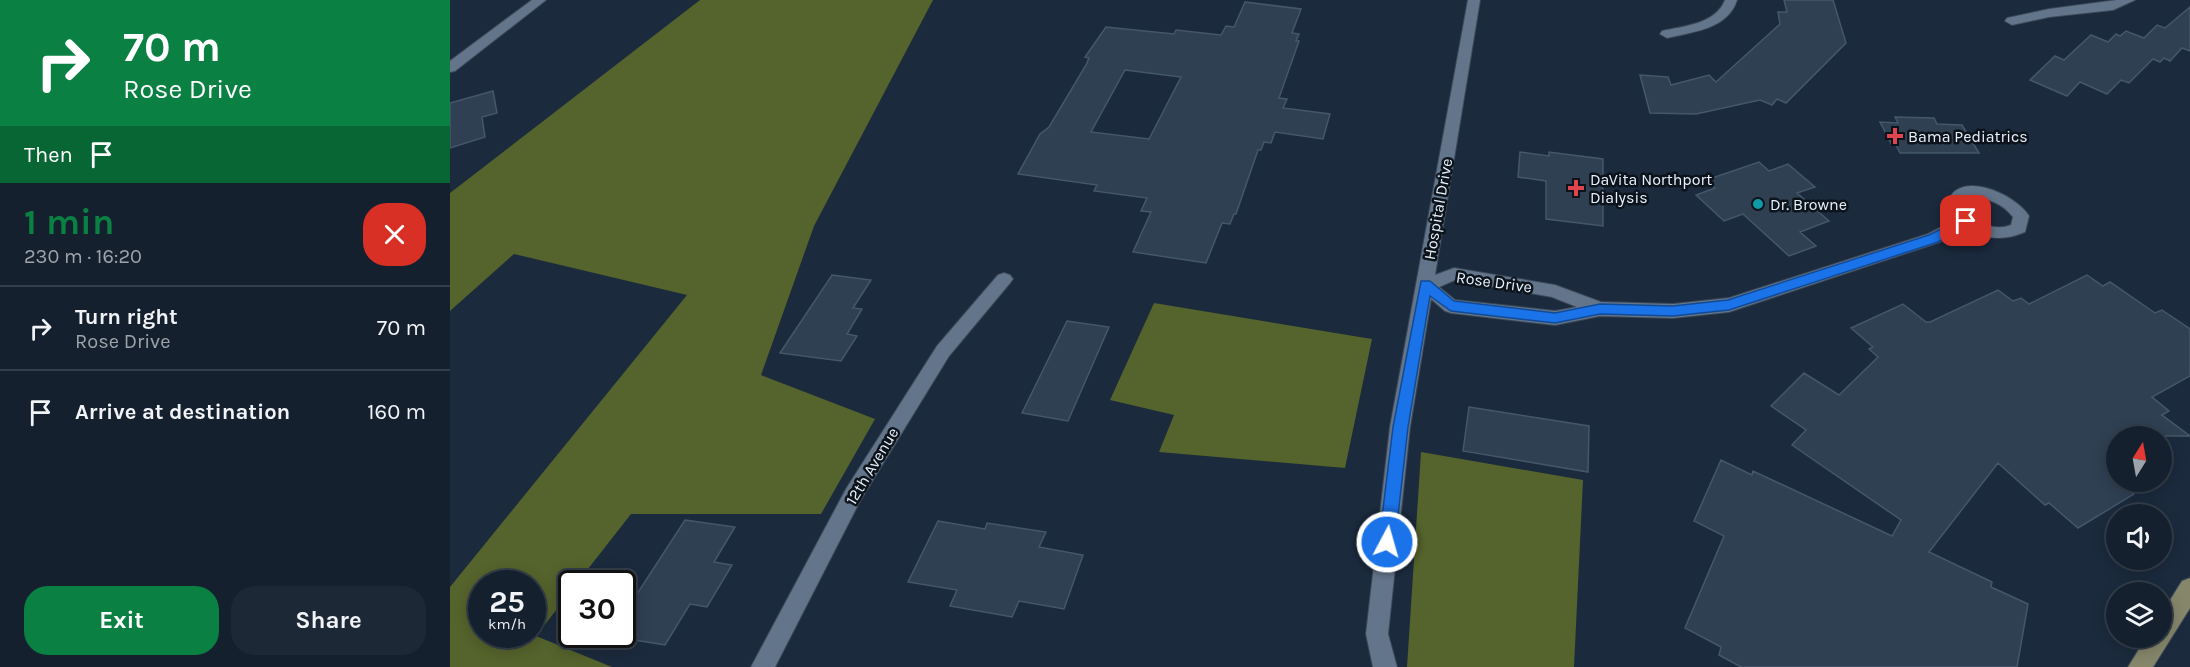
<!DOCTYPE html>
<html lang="en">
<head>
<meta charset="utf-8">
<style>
	body { margin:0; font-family:Karla,sans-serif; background:#1d2836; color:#f1f3f6; height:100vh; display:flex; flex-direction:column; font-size:22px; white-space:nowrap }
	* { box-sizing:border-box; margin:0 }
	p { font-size:20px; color:#9da3aa }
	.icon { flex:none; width:33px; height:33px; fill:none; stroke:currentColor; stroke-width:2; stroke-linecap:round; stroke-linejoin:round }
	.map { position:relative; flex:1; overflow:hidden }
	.details { display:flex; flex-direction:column; background:#14202e; width:450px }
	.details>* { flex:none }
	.banner { background:#0b8043; color:#fff; overflow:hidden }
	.needle { width:39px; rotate:11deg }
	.fabs { position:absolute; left:1656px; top:426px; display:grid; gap:12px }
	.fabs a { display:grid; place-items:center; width:66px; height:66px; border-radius:50%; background:#14202e; box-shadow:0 3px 15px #0003,0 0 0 2px #333e4a; font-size:30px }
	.speed { position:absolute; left:18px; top:570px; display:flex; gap:12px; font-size:30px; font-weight:700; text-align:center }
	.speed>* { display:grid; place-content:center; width:78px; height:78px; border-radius:50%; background:#14202e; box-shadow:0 3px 15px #0003,0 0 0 2px #333e4a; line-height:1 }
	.speed small { font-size:15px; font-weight:400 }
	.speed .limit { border:3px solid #111; border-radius:9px; background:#fff; color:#111 }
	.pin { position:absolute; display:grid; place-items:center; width:51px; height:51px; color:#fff; margin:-26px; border-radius:12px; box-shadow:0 3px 9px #0006 }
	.me { position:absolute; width:66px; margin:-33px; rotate:6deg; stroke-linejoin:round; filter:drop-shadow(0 0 4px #0008) }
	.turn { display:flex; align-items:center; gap:21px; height:126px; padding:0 24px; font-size:27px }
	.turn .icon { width:78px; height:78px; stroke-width:2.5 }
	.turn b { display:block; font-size:42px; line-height:51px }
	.then { display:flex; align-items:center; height:57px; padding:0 24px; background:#0003; gap:12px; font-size:22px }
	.round { display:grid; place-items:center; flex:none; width:63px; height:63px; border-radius:24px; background:#1d2836 }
	.summary { display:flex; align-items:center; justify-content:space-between; height:102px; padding:0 24px }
	h1 { font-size:36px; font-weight:700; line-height:45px; color:#0b8043 }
	.primary-button { display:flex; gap:12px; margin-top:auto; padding:12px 24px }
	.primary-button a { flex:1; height:69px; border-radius:24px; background:#0b8043; color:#fff; font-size:24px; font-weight:700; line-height:69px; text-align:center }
	.primary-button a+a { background:#1d2836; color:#f1f3f6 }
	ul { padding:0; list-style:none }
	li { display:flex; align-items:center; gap:18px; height:84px; padding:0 24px; border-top:2px solid #333e4a }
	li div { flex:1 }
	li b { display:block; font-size:22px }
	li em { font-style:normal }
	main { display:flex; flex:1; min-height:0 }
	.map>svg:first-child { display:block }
	.forest { fill:#55632c; fill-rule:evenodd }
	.building { fill:#2f4053; stroke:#46576b; stroke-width:1.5; fill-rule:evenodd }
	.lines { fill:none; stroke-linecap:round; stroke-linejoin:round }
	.street-casing { stroke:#3b4857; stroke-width:2 }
	.secondary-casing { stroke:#3b4857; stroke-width:2 }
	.street { fill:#63758b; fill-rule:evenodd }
	.secondary { fill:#85866a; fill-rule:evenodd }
	.route { fill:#1a73e8; stroke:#114b97; stroke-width:1.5 }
	.health-dot { fill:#e0444e; stroke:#0c131b; stroke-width:2 }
	.culture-dot { fill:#0f9aa8; stroke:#0c131b; stroke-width:2 }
	.labels { text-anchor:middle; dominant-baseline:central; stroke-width:5; stroke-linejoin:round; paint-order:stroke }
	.poi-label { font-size:16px; fill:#e6f1fd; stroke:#0c131b; text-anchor:start }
	.street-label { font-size:16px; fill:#e6f1fd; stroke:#0c131b }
</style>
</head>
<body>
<main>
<section class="details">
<div class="banner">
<div class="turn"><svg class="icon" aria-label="right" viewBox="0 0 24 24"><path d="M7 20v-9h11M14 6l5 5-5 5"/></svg><div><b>70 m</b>Rose Drive</div></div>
<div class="then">Then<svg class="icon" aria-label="arrive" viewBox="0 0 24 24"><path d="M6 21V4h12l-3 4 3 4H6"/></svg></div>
</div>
<div class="summary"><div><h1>1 min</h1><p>230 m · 16:20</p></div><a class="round" style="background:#d93025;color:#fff"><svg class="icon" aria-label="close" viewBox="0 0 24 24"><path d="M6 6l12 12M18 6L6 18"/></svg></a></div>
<ul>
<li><svg class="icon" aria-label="right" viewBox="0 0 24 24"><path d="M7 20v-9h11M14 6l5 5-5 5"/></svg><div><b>Turn right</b><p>Rose Drive</p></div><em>70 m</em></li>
<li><svg class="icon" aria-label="arrive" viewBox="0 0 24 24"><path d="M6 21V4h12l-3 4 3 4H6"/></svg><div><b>Arrive at destination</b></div><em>160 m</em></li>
</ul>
<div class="primary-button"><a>Exit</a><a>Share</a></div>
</section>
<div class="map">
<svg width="1740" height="667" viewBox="0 0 1740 667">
	<rect width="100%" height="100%" fill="#1b2a3d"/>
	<!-- forest -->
	<path class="forest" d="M250 0H483L364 226 311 375 425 419 371 514H181L127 583 122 584 121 591 86 636 162 667H0V587L237 295 64 254 0 311V193ZM32 584H82V634H32Z
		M704 303 922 339 895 468 709 452 724 415 660 400Z
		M971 452 1133 480 1124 667H957Z"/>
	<!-- building -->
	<path class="building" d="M1334 0H1383L1396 43 1336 103 1327 99 1322 105 1310 100 1246 114 1200 113 1190 75 1218 77 1221 85 1259 75 1266 82 1330 24 1328 12H1337Z
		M795 2 851 9 842 33 849 34 846 41H849L829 98 837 99 833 108 880 114 873 139 825 132 821 143 814 142 811 150H808L786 214H784L780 224 772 223 756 263 683 252 701 212 691 211 697 198 644 191 647 185 568 174 590 134 599 127 636 65 639 58 635 57 656 27 724 34 726 30 771 35 776 26 784 27ZM675 70 731 77 699 139 641 132Z
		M1740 7V51L1732 48 1720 61 1714 58 1710 62 1703 59 1679 83 1671 80 1657 94 1630 82 1617 96 1580 80 1605 56 1614 60 1641 35 1658 42 1666 34 1670 36 1676 31 1694 38 1707 25 1715 28Z
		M43 91 47 113 32 117 35 137 0 148V103Z
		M1445 117 1484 118 1487 124 1512 125 1529 153H1450L1446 145H1442L1430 122 1448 123Z
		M1070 152 1099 156V152L1153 159V226L1096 219V181L1068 177Z
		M1309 162 1319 171 1338 164 1365 187 1347 193 1379 221 1350 232 1366 246 1339 256 1293 214 1274 221 1246 195 1265 188 1256 180Z
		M382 275 421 280 403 308 412 309 397 334 407 336 391 361 330 353Z
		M1637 275 1653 286 1660 282 1705 313 1712 310 1740 329V376L1702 397 1719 411 1712 415 1740 436H1666V468L1658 473 1684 494 1628 528 1599 503 1595 505 1548 463 1479 552 1542 582 1541 587 1578 604 1567 667H1291L1269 655 1271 647 1235 628 1274 536 1244 521 1271 460 1302 475 1303 471 1442 536 1451 520 1342 445 1356 430 1321 406 1354 373 1389 395 1428 357 1419 349 1423 347 1401 328 1453 304 1476 322H1480L1548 290 1563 301 1571 298 1579 304Z
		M617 321 659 327 618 421 572 413Z
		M1019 407 1139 426 1138 472 1013 451Z
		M235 520 285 527 264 562 282 565 257 607 240 604 215 645 172 638V617Z
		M488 521 535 529 537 523 596 532 589 547 633 555 614 609 569 601 562 617 500 606 507 590 458 582Z"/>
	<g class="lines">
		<!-- street casing -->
		<g class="street-casing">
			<path id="street" d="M82 0H96L5 71 0 72V61Z
				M1018 0H1030L985 275 1004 268 1105 285 1151 302 1223 304 1279 298 1478 234 1505 220 1497 206C1504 167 1565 193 1579 216L1575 232C1554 241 1535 240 1515 228L1490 242 1279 312 1223 318 1150 316 1105 325 1001 313 995 311 981 299 960 427 938 634 947 667H923L916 634 940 427ZM1521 197C1538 198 1552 203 1563 217L1561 225C1543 232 1523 222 1513 206L1514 203ZM1005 280 1102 297 1127 307 1105 311 1005 300 989 287Z
				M1275 0H1287C1278 29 1243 32 1217 38L1210 34 1212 31C1234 26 1266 24 1275 0Z
				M1667 0H1685L1663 10 1599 17 1562 25 1555 21 1557 18 1599 9Z
				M554 273 560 275 563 279 560 283 499 356 410 501 325 667H301L396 489 487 346 548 275Z"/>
		</g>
		<!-- secondary casing -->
		<g class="secondary-casing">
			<path id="secondary" d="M1740 578V608L1703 667H1678L1696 638H1712V613L1732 581Z"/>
		</g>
		<!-- street -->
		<use href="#street" class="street"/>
		<!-- secondary -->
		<use href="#secondary" class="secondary"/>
	</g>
	<!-- route -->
	<path class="route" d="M1516 217 1520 218 1522 221 1520 224 1488 242 1279 310 1223 316 1150 314 1105 323 1001 311 980 296 958 427 945 542 943 547 937 549 931 547 929 542 943 427 971 281H980L1004 301 1105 313 1150 304 1223 306 1278 300 1479 235Z"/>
	<!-- markers -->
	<g class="health-dot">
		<path d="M1442 127h6v6h6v6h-6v6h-6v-6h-6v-6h6z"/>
		<path d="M1123 179h6v6h6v6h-6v6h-6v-6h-6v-6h6z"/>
	</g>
	<circle class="culture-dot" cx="1308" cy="204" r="6"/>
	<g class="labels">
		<!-- poi labels -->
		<g class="poi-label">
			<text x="1458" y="136">Bama Pediatrics</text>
			<text x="1140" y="179">DaVita Northport<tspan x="1140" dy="18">Dialysis</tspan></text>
			<text x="1320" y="204">Dr. Browne</text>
		</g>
		<!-- street labels -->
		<g class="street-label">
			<text transform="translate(988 209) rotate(-80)">Hospital Drive</text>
			<text transform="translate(1044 282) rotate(8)">Rose Drive</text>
			<text transform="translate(422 466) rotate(-59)">12th Avenue</text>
		</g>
	</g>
</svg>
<div class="fabs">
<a><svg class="needle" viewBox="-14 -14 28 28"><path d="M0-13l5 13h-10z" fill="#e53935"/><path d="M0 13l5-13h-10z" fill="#9da3aa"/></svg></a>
<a><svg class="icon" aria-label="sound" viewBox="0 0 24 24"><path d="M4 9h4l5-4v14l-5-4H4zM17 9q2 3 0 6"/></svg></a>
<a><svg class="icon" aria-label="layers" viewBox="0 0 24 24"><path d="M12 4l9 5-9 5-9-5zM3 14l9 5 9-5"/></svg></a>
</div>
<div class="speed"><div>25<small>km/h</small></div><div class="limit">30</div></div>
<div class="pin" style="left:1516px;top:221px;background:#d93025"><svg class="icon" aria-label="arrive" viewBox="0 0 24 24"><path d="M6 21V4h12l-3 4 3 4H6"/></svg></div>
<svg class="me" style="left:937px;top:542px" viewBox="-20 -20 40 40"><circle r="17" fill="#1a73e8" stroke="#fff" stroke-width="3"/><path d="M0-11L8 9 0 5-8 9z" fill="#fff"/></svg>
</div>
</main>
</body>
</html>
